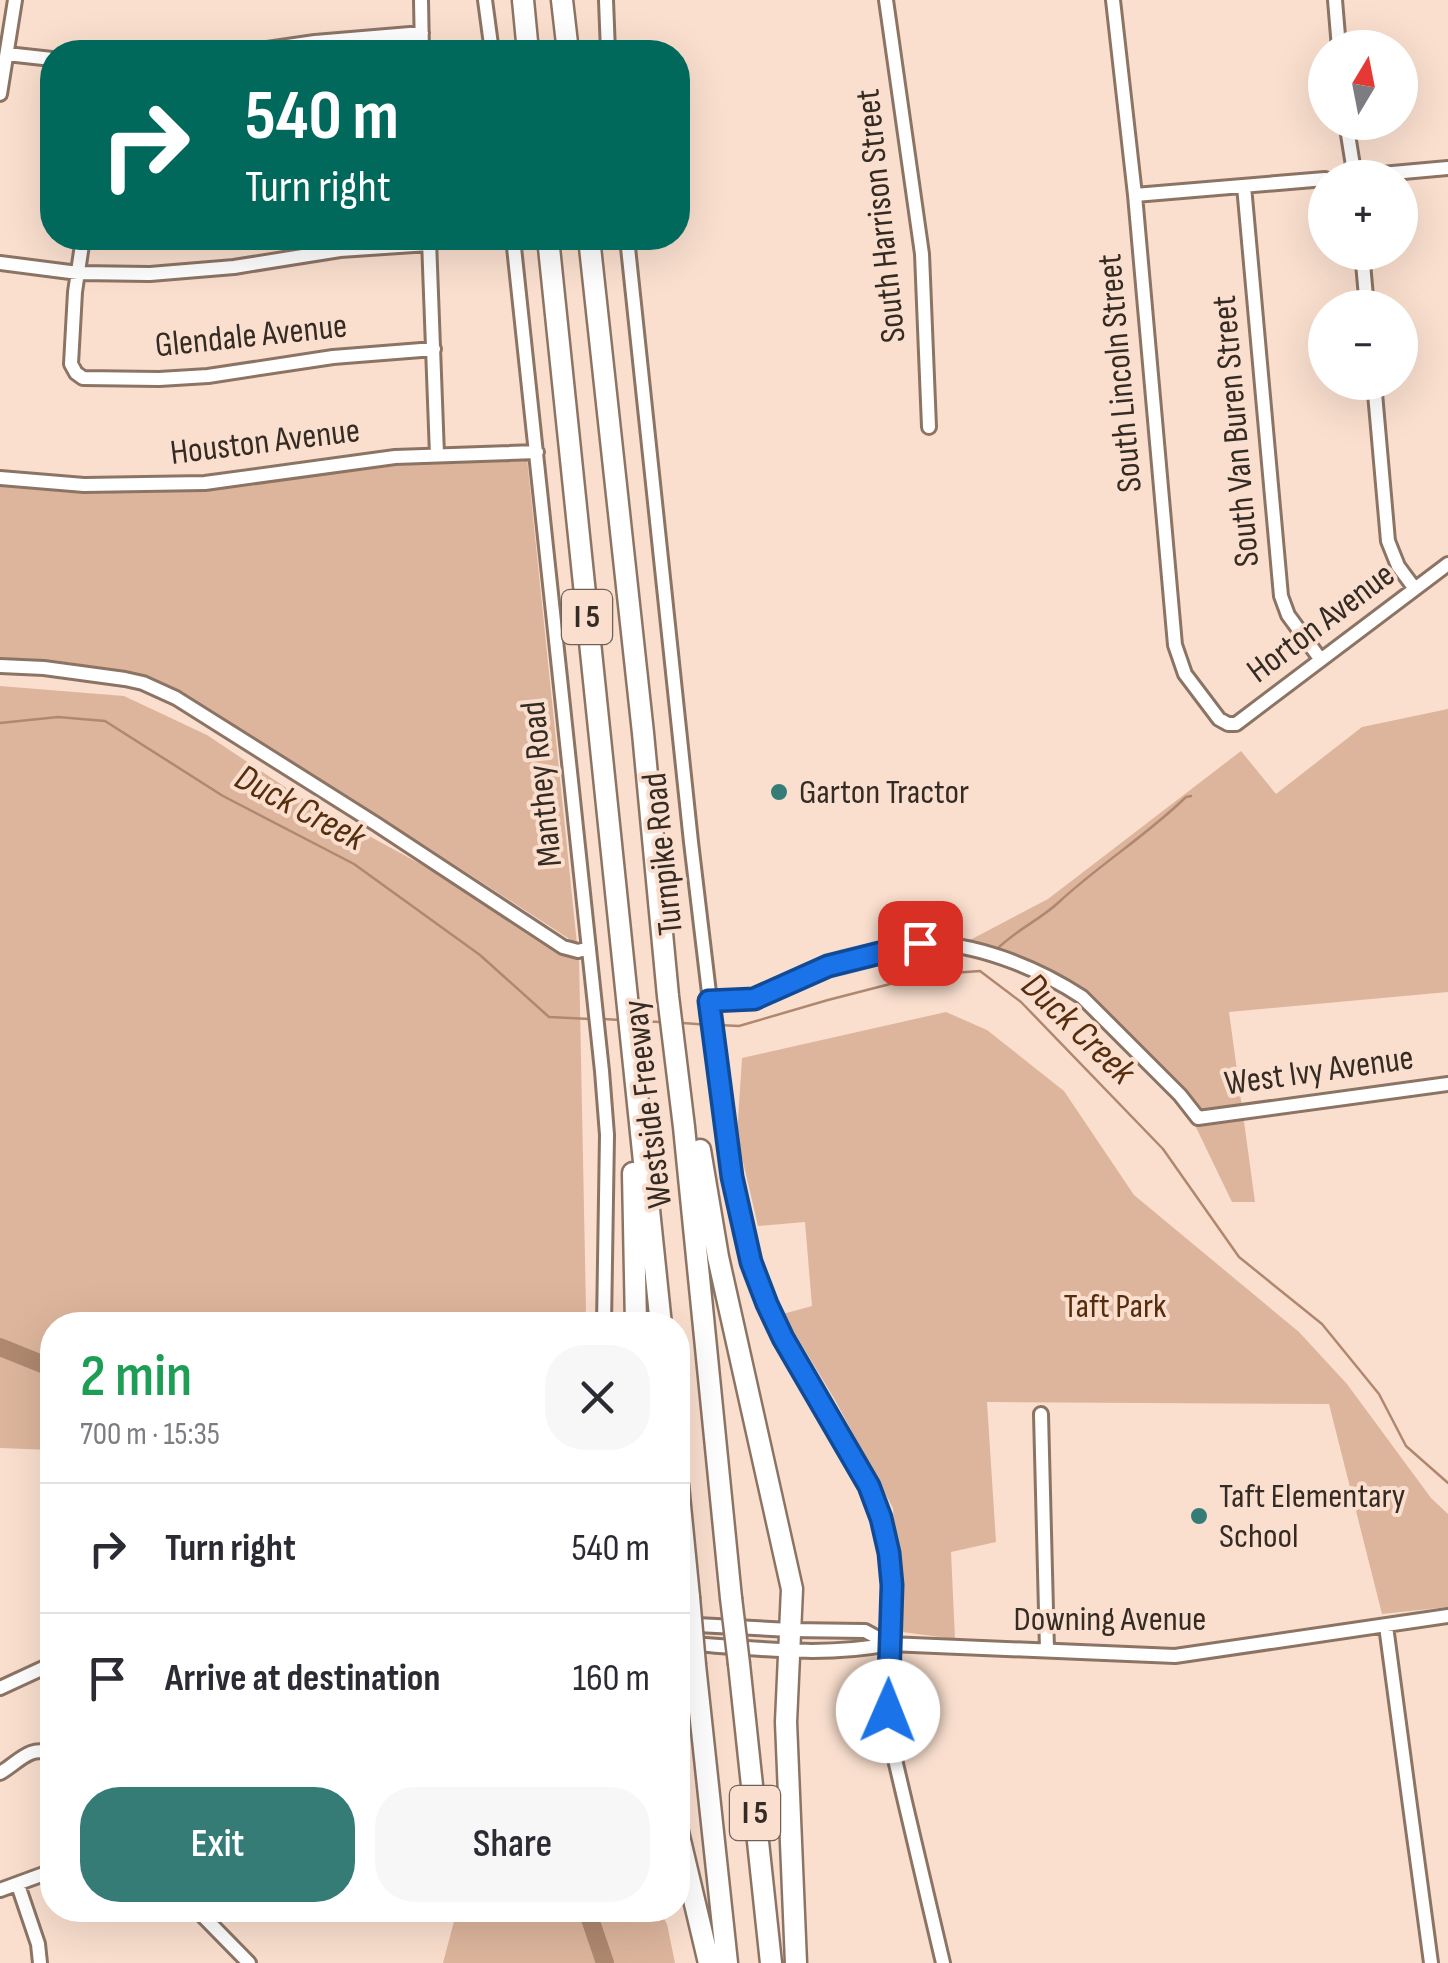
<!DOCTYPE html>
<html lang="en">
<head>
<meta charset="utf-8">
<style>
	body { margin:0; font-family:"Sofia Sans Condensed",sans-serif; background:#f7f7f7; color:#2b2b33; height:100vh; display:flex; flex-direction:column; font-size:38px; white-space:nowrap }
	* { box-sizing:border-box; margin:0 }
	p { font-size:32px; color:#7c7c81 }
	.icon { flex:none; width:55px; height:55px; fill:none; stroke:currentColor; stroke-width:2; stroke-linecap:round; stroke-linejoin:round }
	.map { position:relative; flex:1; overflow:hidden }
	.sheet { position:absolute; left:40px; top:1312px; width:650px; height:610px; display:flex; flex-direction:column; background:#fff; border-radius:40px; box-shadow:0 10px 40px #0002 }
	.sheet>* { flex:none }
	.top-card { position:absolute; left:40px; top:40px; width:650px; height:210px; border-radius:40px; box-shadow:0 10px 40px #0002; background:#00695c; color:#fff; overflow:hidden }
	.needle { width:65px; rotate:10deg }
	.controls { position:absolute; left:1308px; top:30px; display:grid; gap:20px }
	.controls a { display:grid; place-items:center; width:110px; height:110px; border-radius:50%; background:#fff; box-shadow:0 10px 40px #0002; font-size:50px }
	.pin { position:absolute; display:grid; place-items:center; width:85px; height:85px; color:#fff; margin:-42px; border-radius:20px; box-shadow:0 5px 15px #0006 }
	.me { position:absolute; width:110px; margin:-55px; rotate:1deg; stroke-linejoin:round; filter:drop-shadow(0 0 8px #0008) }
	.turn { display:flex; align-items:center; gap:35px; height:210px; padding:0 40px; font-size:45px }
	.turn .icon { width:130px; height:130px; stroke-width:2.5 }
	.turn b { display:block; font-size:70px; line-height:85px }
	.round { display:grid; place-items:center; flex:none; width:105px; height:105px; border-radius:40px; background:#f7f7f7 }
	.head { display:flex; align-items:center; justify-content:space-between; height:170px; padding:0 40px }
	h1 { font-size:60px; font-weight:600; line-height:75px; color:#1e9e55 }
	.cta { display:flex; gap:20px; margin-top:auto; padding:20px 40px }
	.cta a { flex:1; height:115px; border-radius:40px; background:#357c76; color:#fff; font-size:40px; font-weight:600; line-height:115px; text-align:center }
	.cta a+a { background:#f7f7f7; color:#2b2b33 }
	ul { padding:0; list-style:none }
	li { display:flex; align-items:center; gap:30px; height:130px; padding:0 40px; border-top:2px solid #e1e1e2 }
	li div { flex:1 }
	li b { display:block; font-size:38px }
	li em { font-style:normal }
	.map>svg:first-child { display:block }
	.green { fill:#ddb59c }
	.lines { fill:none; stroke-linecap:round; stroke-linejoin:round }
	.stream { stroke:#af886f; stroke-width:2.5 }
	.river { stroke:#af886f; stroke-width:18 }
	.minor-casing { stroke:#8c7465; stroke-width:18 }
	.highway-casing { stroke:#8c7465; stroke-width:25 }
	.minor { stroke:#fff; stroke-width:12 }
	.highway { stroke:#fff; stroke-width:20 }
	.highway-bridge-casing { stroke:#8c7465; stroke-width:25; stroke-linecap:butt }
	.highway-bridge { stroke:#fff; stroke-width:20 }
	.route-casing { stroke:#114b97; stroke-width:25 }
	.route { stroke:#1a73e8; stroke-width:18 }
	.poi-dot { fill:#357c76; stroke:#fadfce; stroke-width:4 }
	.labels { text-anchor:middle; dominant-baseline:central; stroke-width:8; stroke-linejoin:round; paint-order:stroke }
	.shield { fill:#fadfce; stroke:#706158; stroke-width:2.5 }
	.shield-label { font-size:32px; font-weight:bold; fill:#352b25 }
	.street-label { font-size:35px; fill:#352b25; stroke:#fadfce }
	.poi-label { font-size:35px; fill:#352b25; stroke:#fadfce; text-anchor:start }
	.park-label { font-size:35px; fill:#542c0e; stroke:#fadfce }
	.water-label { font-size:38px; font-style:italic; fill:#552d0f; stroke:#fadfce }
</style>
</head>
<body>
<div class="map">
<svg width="1448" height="1963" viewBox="0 0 1448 1963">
	<rect width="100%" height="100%" fill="#fadfce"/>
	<!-- green -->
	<path class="green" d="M527 458 577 944 421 843 153 679 67 662 0 659V484L27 488 195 489 385 464Z
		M0 686 124 696 207 735 312 805 496 905 579 957 586 1309 584 1325H52V1450L0 1448Z
		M1448 709V992L1229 1012 1255 1202H1232L1191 1117 1113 1025 1047 977 968 953 918 940 972 939 1048 899 1241 751 1276 794 1362 727Z
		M946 1012 987 1030 1064 1091 1134 1195 1299 1332 1347 1384 1431 1498 1448 1514V1607L1382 1614 1329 1404 987 1402 996 1542 951 1552 955 1639 902 1632 893 1508 835 1400 783 1314 812 1306 805 1222 758 1226 737 1136 742 1058Z
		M457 1910H659L667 1924 675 1963H443Z"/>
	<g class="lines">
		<!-- stream -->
		<path class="stream" d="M0 723 58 717 105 721 223 796 354 864 480 955 549 1017 590 1019
			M996 950C1014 931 1040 920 1059 902 1100 864 1146 836 1186 797L1191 796
			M603 1019 620 1020
			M638 1021 660 1022
			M683 1023 710 1025
			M718 1025 739 1026 828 1000 925 975 980 971 1021 1002 1163 1149 1239 1257 1322 1324 1379 1394 1406 1446 1448 1483"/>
		<!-- river -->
		<path class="river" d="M0 1347 52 1368
			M587 1910 605 1963"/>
		<!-- minor casing -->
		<g class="minor-casing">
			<path id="minor" d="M421 0 422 52
				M485 0 492 52
				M606 0 608 52
				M886 0 922 254 929 427
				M1113 0 1135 195 1175 645 1185 674 1219 719 1228 724H1236L1448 564
				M1335 0 1339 48
				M246 52 315 42 422 33
				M7 54 52 59
				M0 94 15 0
				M1346 122 1355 178
				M1337 178 1448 168
				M1244 186 1281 596 1288 615 1321 660
				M1135 195 1325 179
				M83 238 75 292 71 364 76 373 83 378 159 379 208 376 333 357 434 349
				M513 238 602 1071 607 1135 604 1325
				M627 238 691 842 731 1177 751 1262 767 1304 783 1338 869 1486 881 1518 889 1553 891 1585 889 1734 943 1963
				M429 240 437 455
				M1362 252 1367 308
				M0 263 78 273 150 274 234 267 340 250 429 244
				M1374 382 1388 541 1398 566 1415 589
				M0 478 84 485 205 483 395 457 537 452
				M0 666 44 668 125 679 143 683 176 698 376 824 563 947 578 951 589 948
				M709 1001C724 1001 741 1002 755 999 780 992 802 976 826 967 851 957 889 946 915 944 969 939 1038 968 1082 997L1180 1095 1198 1118 1448 1084
				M1041 1414 1047 1650
				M678 1624 790 1630 865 1631 889 1644
				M1386 1626 1431 1963
				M678 1643C747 1647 820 1658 889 1644L1175 1656 1448 1616
				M0 1688 52 1664
				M0 1773C18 1763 31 1743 52 1755
				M18 1885 38 1944 40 1963
				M0 1890 52 1871
				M197 1910 249 1963"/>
		</g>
		<!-- highway casing -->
		<g class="highway-casing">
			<path id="highway" d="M523 0 528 52
				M562 0 568 52
				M548 238 661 1325
				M589 238 643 733 668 996 684 1127 731 1598
				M700 1150 718 1257 792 1589 786 1722 796 1963
				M633 1173 636 1325
				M678 1485 689 1597
				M739 1664 771 1963
				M695 1665 727 1963
				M678 1832 709 1963"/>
		</g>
		<!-- minor -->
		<use href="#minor" class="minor"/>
		<!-- highway -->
		<use href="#highway" class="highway"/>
		<!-- highway-bridge casing -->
		<g class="highway-bridge-casing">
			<path id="highway-bridge" d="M689 1597 695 1665
				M731 1598 739 1664"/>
		</g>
		<!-- highway-bridge -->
		<use href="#highway-bridge" class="highway-bridge"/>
	</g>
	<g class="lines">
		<!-- route casing -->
		<g class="route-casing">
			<path id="route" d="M888 1711 892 1585 889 1553 881 1518 869 1486 783 1338 767 1304 751 1262 732 1177 709 1001 754 999 828 966 920 943"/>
		</g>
		<!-- route -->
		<use href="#route" class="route"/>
	</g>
	<!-- markers -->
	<g class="poi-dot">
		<circle cx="779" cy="792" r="10"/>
		<circle cx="1199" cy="1516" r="10"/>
	</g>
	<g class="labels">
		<!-- shield labels -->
		<g class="shield">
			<rect x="562" y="590" width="50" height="54" rx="8"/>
			<rect x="730" y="1786" width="50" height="54" rx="8"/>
		</g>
		<g class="shield-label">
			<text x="587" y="617">I 5</text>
			<text x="755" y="1813">I 5</text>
		</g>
		<!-- street labels -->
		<g class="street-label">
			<text transform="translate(881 216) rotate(-96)">South Harrison Street</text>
			<text transform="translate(251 336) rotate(-6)">Glendale Avenue</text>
			<text transform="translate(1120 373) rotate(-95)">South Lincoln Street</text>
			<text transform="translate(1236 431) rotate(-95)">South Van Buren Street</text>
			<text transform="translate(265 442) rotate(-7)">Houston Avenue</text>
			<text transform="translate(1321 623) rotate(-37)">Horton Avenue</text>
			<text transform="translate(542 784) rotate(-96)">Manthey Road</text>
			<text transform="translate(663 854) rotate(-96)">Turnpike Road</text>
			<text transform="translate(1319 1071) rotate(-8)">West Ivy Avenue</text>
			<text transform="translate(648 1104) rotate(-97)">Westside Freeway</text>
			<text x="1110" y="1619">Downing Avenue</text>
		</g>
		<!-- poi labels -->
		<g class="poi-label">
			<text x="799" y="792">Garton Tractor</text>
			<text x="1219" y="1496">Taft Elementary<tspan x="1219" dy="40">School</tspan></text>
		</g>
		<!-- park labels -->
		<g class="park-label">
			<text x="1115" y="1306">Taft Park</text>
		</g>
		<!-- water labels -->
		<g class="water-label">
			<text transform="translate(300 808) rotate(28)">Duck Creek</text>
			<text transform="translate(1078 1029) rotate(44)">Duck Creek</text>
		</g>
	</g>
</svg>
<div class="controls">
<a><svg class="needle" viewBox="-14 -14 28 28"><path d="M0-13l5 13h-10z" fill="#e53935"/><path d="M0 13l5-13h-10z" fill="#7c7c81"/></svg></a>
<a>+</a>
<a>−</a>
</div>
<div class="pin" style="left:920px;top:943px;background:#d93025"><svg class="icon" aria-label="arrive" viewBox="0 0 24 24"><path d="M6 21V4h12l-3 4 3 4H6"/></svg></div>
<svg class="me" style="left:888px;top:1711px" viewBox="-20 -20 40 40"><circle r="19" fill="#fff"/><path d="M0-13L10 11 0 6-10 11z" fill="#1a73e8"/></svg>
<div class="top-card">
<div class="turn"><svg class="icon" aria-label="right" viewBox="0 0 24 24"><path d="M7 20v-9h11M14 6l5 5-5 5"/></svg><div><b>540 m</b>Turn right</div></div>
</div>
<section class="sheet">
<div class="head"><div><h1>2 min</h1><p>700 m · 15:35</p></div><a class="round"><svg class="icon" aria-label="close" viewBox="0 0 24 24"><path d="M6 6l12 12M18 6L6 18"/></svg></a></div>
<ul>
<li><svg class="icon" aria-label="right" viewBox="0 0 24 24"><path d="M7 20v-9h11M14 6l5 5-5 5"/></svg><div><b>Turn right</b></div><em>540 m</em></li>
<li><svg class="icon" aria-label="arrive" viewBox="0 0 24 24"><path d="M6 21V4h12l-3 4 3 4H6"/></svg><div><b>Arrive at destination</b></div><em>160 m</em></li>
</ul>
<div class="cta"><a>Exit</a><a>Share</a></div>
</section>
</div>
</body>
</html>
